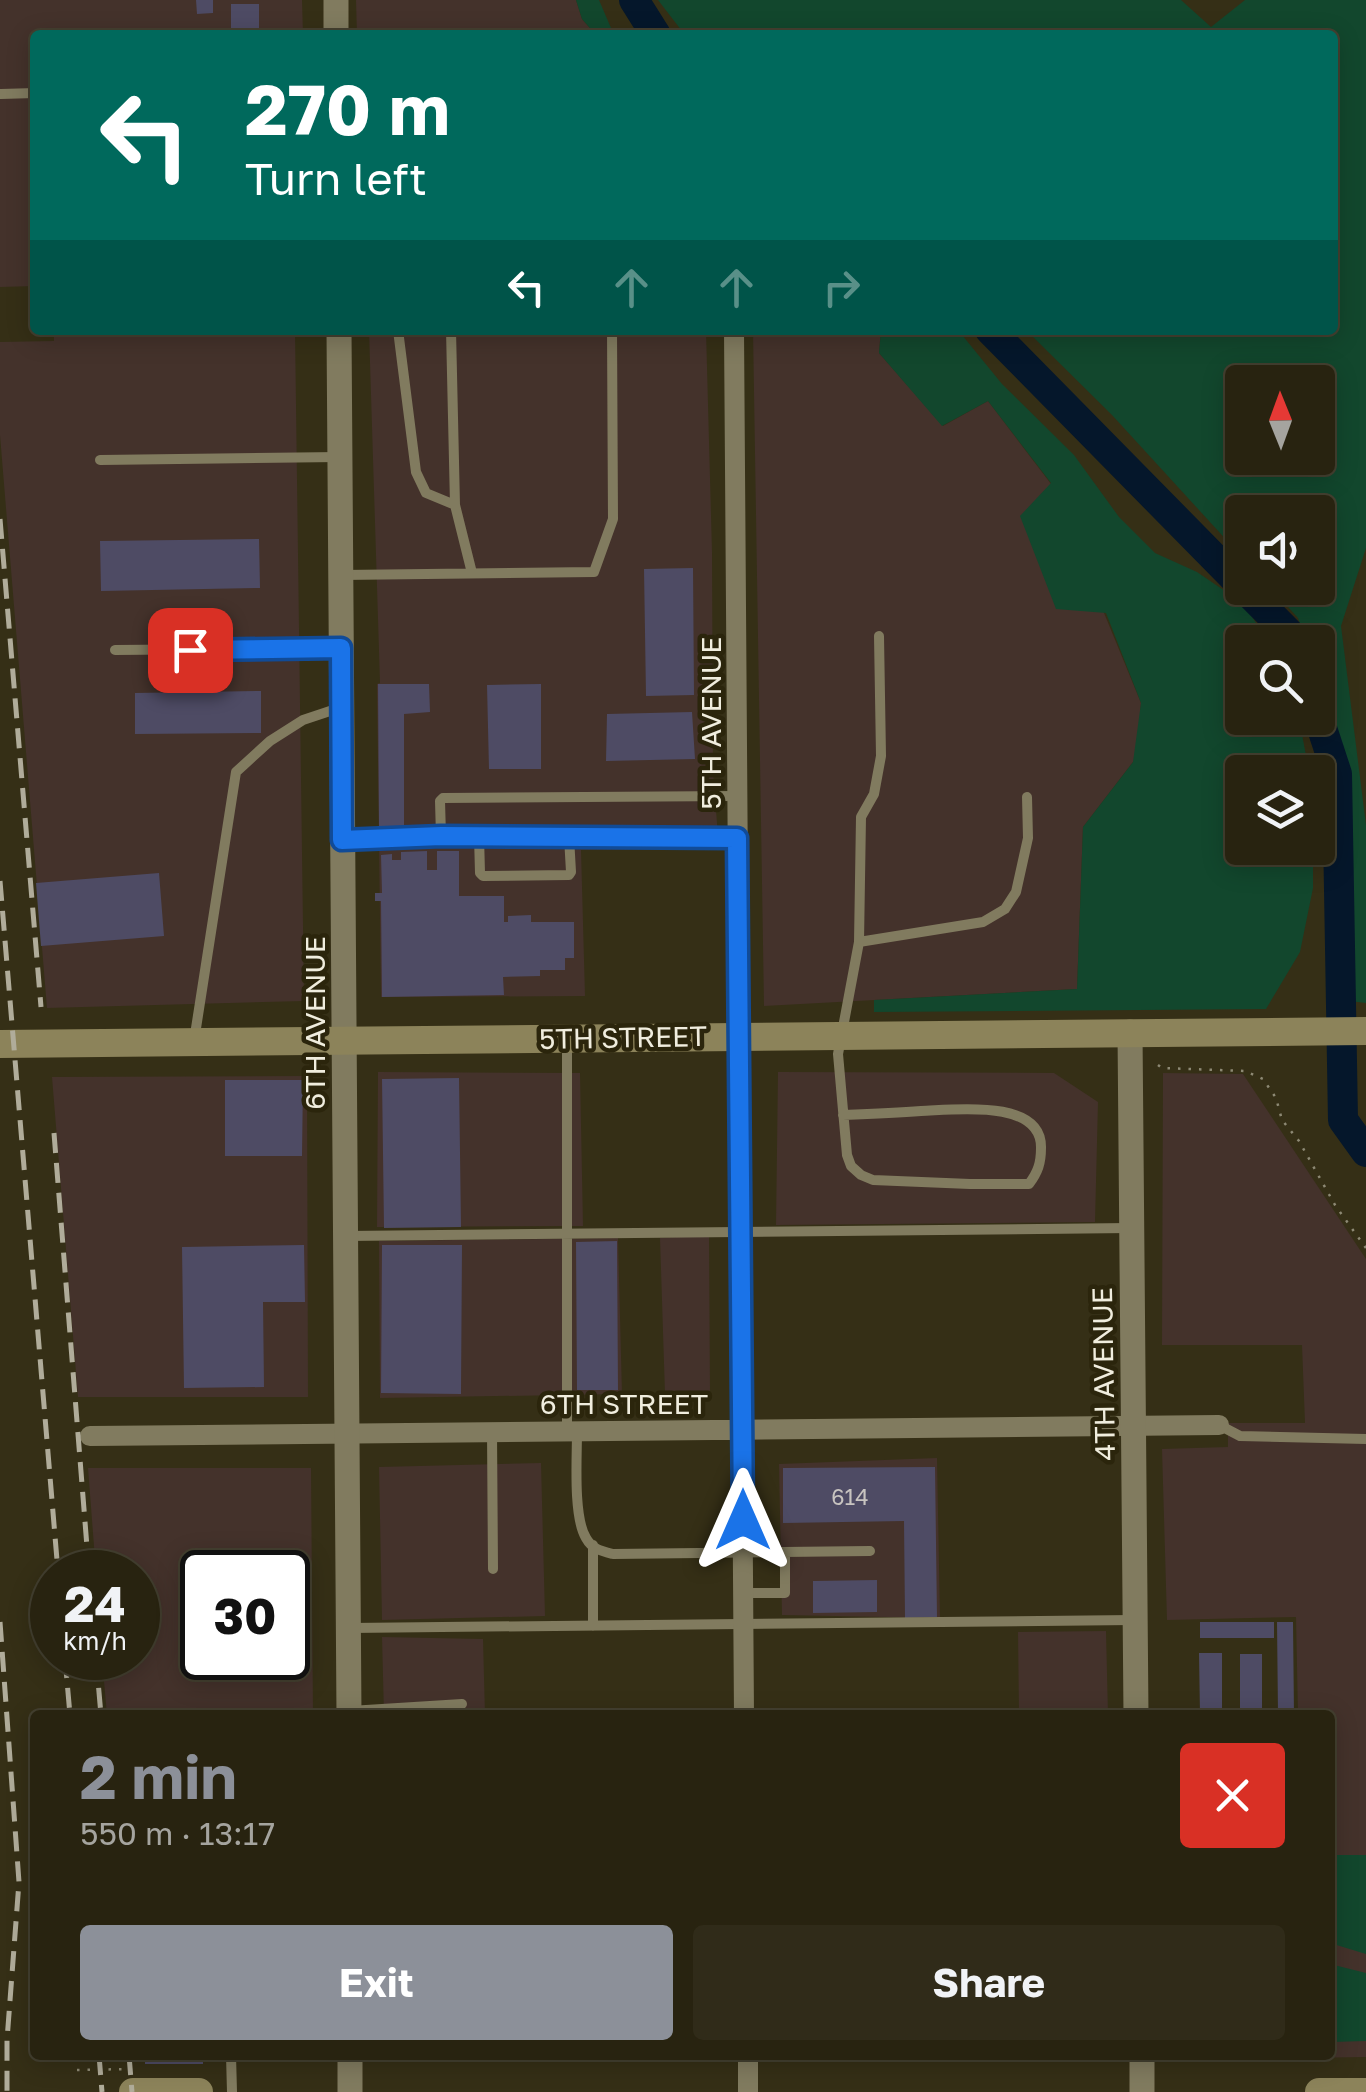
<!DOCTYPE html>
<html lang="en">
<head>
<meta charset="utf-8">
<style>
	body { margin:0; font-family:"Golos Text",sans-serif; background:#302b19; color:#f1f3f6; height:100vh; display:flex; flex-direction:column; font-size:38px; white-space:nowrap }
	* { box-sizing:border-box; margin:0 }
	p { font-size:32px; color:#a5a49f }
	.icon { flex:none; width:55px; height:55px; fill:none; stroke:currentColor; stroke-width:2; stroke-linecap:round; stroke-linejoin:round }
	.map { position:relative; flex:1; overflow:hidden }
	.sheet { position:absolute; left:30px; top:1710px; width:1305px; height:350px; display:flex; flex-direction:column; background:#282310; border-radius:10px; box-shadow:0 5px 25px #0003,0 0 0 2px #444030 }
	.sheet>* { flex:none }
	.guide { position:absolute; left:30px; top:30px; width:1308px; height:305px; border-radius:10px; box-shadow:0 5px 25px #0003,0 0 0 2px #444030; background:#00695c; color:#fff; overflow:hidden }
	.needle { width:65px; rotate:359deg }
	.controls { position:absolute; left:1225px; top:365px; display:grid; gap:20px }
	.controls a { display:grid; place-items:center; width:110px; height:110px; border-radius:10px; background:#282310; box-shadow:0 5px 25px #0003,0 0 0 2px #444030; font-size:50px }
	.speed { position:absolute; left:30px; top:1550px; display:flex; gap:20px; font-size:50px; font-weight:700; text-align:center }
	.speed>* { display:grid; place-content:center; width:130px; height:130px; border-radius:50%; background:#282310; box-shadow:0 5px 25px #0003,0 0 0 2px #444030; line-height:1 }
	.speed small { font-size:25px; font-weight:400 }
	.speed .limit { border:5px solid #111; border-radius:15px; background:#fff; color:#111 }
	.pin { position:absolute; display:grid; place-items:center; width:85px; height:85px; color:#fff; margin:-42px; border-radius:20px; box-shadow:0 5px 15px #0006 }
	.me { position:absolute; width:110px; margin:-55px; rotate:0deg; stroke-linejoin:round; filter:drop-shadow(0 0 8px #0008) }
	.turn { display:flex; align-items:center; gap:35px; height:210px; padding:0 50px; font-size:45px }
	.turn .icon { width:130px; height:130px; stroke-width:2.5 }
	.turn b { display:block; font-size:70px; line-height:85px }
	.lanes { display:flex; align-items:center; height:95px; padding:0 50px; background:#0003; justify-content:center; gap:50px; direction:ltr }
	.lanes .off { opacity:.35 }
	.round { display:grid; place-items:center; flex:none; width:105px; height:105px; border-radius:10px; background:#302b19 }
	.headline { display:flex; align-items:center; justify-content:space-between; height:170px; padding:0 50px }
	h1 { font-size:60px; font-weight:700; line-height:75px; color:#8c9099 }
	.cta { display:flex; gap:20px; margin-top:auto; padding:20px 50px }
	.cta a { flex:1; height:115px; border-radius:10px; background:#8c9099; color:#fff; font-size:40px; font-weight:700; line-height:115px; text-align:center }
	.cta a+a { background:#302b19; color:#f1f3f6 }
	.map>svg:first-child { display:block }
	.industrial { fill:#44322b; fill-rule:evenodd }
	.green { fill:#12472d; fill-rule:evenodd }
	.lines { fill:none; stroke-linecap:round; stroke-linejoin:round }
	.river { stroke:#05172b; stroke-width:30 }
	.building { fill:#4e4b64 }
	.path { stroke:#8d8974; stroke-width:2.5; stroke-dasharray:2.5 8; stroke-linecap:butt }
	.service { stroke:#817b5f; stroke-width:10 }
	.minor { stroke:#817b5f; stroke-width:20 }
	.tertiary { stroke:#817b5f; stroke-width:25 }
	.secondary { stroke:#8c835a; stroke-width:28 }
	.rail { stroke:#b0ac9a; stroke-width:5; stroke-dasharray:20 10; stroke-linecap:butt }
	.route-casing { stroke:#114b97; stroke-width:25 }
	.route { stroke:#1a73e8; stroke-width:18 }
	.labels { text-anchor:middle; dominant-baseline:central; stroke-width:9; stroke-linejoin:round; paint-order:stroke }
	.number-label { font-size:22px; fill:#c8c4c0 }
	.street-label { font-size:28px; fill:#f0edde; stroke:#2b250c }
</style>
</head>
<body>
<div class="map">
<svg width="1366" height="2092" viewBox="0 0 1366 2092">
	<rect width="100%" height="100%" fill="#352f16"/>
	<!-- industrial -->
	<path class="industrial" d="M0 0H302L303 35H35V286L0 287Z
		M356 0H576L582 19 596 35H357Z
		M54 330H295L304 1001 47 1008 0 435V342L54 341Z
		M369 330H706L712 552 713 771 719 849 581 850 585 996 381 997 377 684 380 683Z
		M753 330H881L879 353 943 426 988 401 1051 484 1141 703 1136 758 1083 827 1077 989 764 1006Z
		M378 1072 580 1073 583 1226 377 1227Z
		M778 1072 1054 1073 1098 1102 1095 1222 776 1225Z
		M1163 1073 1243 1074 1366 1259V2057L1170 2060V2055H1330V1715H1298L1296 1617 1167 1620 1162 1449 1228 1447V1423H1305L1302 1345H1162Z
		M307 1076 308 1397H78L52 1077Z
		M709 1235 710 1392 665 1394 660 1238Z
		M618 1238 622 1394 380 1398 379 1241Z
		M937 1458 940 1618 782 1615 779 1464Z
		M541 1463 545 1616 382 1620 379 1467Z
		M88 1468H311L313 1715H107L102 1658H138V1572H96ZM288 1572V1658H202V1572Z
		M1106 1631 1108 1715H1019L1018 1632Z
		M382 1637 483 1639 485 1715H384Z"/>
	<!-- green -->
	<path class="green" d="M576 0H599L611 28 620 35H596L582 19Z
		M658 0H1181L1211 27 1245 0H1366V548L1341 626 1366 825V1003L1349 1001 1351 918 1341 755 1318 679V642H1306L1298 618 1271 588H1318V512H1242V557L1112 415 1026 330H1332V35H685ZM1242 382H1318V458H1242Z
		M881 330H958L1002 384 1074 455 1119 517 1155 553 1197 572 1244 604 1268 642H1242V718H1299L1309 772H1242V848H1313V888L1300 952 1266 1009 874 1012V1000L1077 989 1083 827 1133 762 1141 703 1106 613 1056 609 1020 516 1051 483 988 401 942 426 879 353Z
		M1330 1855H1366V1954L1330 1943Z
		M1330 1964 1366 1973V2041L1330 2042Z"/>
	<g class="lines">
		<!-- river -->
		<path class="river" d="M634 0 656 35
			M990 330 1242 586
			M1244 588 1289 633 1292 642
			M1318 716 1337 774 1343 1120 1366 1152"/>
	</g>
	<!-- building -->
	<path class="building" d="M196 0H213V13L197 14Z
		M231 4H259V35H231Z
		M259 539 260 588 101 591 100 541Z
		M693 568 694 695 646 696 644 569Z
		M378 684H429L430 712 404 714V826L379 827Z
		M541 684V769H489L487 685Z
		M261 691V733L135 734V693Z
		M692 712 695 759 606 761 607 714Z
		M427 851V870H437V851H459V896H504V922H508V916L531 915V922H574V958H565V970H540V976L503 977 504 995 382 997 381 901H375V893H382L381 855 392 854V860H401V852Z
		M159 873 164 936 41 946 36 883Z
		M459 1078 461 1227 384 1228 382 1079Z
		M225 1080H303L302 1156H225Z
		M617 1241 618 1390H577L576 1242Z
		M304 1245 305 1302H263L264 1387 184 1388 182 1247Z
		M382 1245H462L461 1394 381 1393Z
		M935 1467 937 1617 905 1618 904 1521 783 1523V1468Z
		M877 1580V1612L813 1613V1581Z
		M1200 1622H1274V1638H1200Z
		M1277 1622H1293L1294 1715H1278Z
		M1199 1653H1222V1715H1200Z
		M1240 1654H1262V1715H1240Z
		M145 2055H203V2064H145Z"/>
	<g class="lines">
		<!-- path -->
		<path class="path" d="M1158 1065 1162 1068 1245 1071 1263 1079 1276 1098 1282 1120 1299 1141 1335 1205 1366 1248
			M77 2070 131 2069"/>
		<!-- service -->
		<path class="service" d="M1 94 35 93
			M398 330 416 472 426 493 455 505
			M451 330 455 505 472 573
			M100 460 339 457
			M342 575 594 572 613 519 612 330
			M115 650 340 648
			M441 836 440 801 443 798 737 796
			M479 836 480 873 483 876 569 875 571 872 569 837
			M344 840 441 836 737 837
			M859 942 983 922 1005 909 1016 892 1028 838 1027 797
			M567 1039V1431
			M194 1041 236 772 270 741 303 720 342 707
			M843 1115C869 1114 895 1113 921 1111 953 1110 1042 1098 1041 1148 1041 1163 1038 1172 1029 1184H970L873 1180 861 1175 851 1166 847 1155 838 1054 859 942 861 817 874 794 881 756 879 636
			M347 1236 1130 1228
			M1219 1425 1240 1436 1366 1439
			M492 1432 493 1569
			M577 1432C577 1457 573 1517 586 1538 592 1549 601 1551 613 1554L870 1551
			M593 1545V1626
			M743 1593H785V1552
			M350 1628 1133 1620
			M350 1711 462 1704
			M231 2055 232 2092"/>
		<!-- minor -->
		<path class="minor" d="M734 330 744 1715
			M90 1436 1219 1425
			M748 2055V2092"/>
		<!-- tertiary -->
		<path class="tertiary" d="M336 0V35
			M339 330 349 1715
			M1130 1032 1136 1715
			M350 2055V2092
			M1142 2055V2092"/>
		<!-- secondary -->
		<path class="secondary" d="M0 1044 1366 1031
			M133 2092H199
			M1319 2092H1366"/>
		<!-- rail -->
		<path class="rail" d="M0 519 41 1007
			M0 881 58 1572
			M54 1133 89 1572
			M0 1622 19 1882 7 2040V2092
			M65 1658 70 1715
			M96 1658 101 1715
			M99 2055 102 2092
			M129 2055 132 2092"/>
	</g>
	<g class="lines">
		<!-- route casing -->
		<g class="route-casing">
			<path id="route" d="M190 650 341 648 342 840 441 836 737 838 743 1520"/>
		</g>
		<!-- route -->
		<use href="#route" class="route"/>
	</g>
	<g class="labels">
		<!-- number labels -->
		<g class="number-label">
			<text x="850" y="1496">614</text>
		</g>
		<!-- street labels -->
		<g class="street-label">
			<text transform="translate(710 723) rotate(-90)">5TH AVENUE</text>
			<text transform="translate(314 1023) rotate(-90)">6TH AVENUE</text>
			<text transform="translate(623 1037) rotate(-1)">5TH STREET</text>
			<text transform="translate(1103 1374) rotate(-91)">4TH AVENUE</text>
			<text x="624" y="1403">6TH STREET</text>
		</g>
	</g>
</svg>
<div class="controls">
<a><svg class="needle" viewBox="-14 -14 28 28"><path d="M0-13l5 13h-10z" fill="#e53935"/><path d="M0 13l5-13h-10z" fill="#a5a49f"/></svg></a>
<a><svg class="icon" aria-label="sound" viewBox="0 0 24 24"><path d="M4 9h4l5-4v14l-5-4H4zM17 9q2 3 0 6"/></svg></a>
<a><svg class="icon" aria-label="search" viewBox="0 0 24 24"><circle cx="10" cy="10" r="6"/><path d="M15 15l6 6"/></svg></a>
<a><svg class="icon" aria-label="layers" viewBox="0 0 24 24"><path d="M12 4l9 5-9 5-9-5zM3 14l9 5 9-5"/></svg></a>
</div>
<div class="speed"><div>24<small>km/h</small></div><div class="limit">30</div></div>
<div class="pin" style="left:190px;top:650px;background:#d93025"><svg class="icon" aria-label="arrive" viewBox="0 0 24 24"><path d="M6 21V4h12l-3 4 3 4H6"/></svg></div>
<svg class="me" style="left:743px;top:1520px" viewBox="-20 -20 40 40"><path d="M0-17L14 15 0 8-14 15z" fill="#1a73e8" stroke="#fff" stroke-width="4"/></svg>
<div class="guide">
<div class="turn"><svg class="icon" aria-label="left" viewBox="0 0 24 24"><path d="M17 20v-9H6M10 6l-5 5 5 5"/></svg><div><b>270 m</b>Turn left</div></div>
<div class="lanes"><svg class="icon" aria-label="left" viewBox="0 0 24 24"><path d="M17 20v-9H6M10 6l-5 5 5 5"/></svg><svg class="icon off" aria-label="ahead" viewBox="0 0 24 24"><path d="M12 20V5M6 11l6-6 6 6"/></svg><svg class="icon off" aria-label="ahead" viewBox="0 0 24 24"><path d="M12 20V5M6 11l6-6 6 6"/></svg><svg class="icon off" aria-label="right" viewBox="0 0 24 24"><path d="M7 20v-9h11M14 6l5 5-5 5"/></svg></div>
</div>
<section class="sheet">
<div class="headline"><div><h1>2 min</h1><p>550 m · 13:17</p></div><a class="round" style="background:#d93025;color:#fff"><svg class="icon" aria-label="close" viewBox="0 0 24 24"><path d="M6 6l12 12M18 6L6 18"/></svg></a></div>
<div class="cta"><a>Exit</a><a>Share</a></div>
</section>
</div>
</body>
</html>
